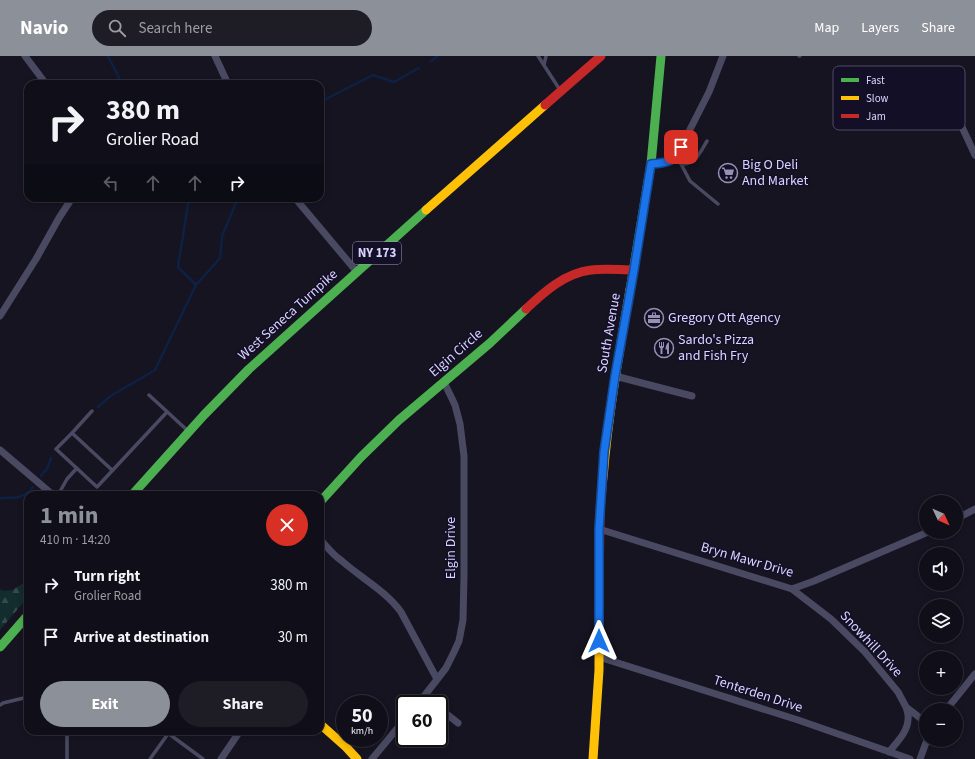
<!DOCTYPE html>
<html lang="en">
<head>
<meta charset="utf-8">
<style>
	body { margin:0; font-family:"Source Sans 3",sans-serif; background:#1e1d26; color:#f1f3f6; height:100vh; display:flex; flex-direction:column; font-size:15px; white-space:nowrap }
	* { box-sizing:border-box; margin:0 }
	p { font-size:13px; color:#9c9ca2 }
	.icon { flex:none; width:22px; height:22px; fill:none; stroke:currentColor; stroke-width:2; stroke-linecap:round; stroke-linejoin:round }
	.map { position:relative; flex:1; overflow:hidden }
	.details { position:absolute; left:24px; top:435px; width:300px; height:244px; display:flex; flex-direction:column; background:#100f19; border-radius:12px; box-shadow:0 2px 6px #0003,0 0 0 1px #302f38 }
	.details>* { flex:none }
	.hud { position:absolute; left:24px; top:24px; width:300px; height:122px; border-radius:12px; box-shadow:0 2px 6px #0003,0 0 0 1px #302f38; background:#100f19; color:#f1f3f6; overflow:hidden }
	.needle { width:26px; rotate:134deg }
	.tools { position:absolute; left:919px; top:439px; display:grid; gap:8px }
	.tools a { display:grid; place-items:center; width:44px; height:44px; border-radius:50%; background:#100f19; box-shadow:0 2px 6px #0003,0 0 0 1px #302f38; font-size:20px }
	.speed { position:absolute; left:336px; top:639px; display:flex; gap:8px; font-size:20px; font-weight:700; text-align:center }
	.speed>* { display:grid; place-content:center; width:52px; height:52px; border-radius:50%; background:#100f19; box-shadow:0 2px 6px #0003,0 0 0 1px #302f38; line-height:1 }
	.speed small { font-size:10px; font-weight:400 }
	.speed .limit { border:2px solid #111; border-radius:6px; background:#fff; color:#111 }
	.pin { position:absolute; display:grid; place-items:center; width:34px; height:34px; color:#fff; margin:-17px; border-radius:8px; box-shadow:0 2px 6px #0006 }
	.me { position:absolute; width:44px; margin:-22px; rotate:0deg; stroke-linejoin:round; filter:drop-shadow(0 0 3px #0008) }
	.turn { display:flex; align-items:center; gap:14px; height:84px; padding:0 16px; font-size:18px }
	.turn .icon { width:52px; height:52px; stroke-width:2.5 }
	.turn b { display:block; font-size:28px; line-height:34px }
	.lanes { display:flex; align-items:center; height:38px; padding:0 16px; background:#0003; justify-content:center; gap:20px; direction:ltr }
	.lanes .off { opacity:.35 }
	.round { display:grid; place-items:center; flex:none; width:42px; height:42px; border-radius:21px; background:#1e1d26 }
	.summary { display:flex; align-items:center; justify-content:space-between; height:68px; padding:0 16px }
	h1 { font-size:24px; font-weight:700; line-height:30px; color:#8c9099 }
	.button { display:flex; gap:8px; margin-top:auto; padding:8px 16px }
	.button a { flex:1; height:46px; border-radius:24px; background:#8c9099; color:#fff; font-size:16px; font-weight:700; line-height:46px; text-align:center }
	.button a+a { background:#1e1d26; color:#f1f3f6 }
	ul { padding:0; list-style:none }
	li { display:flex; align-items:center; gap:12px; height:52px; padding:0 16px }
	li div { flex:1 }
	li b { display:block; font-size:15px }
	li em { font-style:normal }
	header { display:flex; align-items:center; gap:24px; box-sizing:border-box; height:56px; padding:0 20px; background:#8c9099; color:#fff }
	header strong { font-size:19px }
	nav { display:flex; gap:22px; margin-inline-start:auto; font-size:14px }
	.search { width:280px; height:36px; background:#1e1d26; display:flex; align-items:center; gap:10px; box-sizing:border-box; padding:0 14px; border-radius:22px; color:#9c9ca2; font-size:15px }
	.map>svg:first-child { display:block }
	.forest { fill:url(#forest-firs) }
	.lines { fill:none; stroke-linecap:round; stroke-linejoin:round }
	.stream { stroke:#0d2144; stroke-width:2.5 }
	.lane { stroke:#4a4962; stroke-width:3.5 }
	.street { stroke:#4a4962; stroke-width:7 }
	.fast { stroke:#4caf50; stroke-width:9 }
	.slow { stroke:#ffc107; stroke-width:9 }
	.jam { stroke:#c62828; stroke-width:9 }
	.route-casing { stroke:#114b97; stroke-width:10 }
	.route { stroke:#1a73e8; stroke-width:7 }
	.labels { text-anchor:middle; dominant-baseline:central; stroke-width:3; stroke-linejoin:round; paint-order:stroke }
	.shield { fill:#130f26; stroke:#9e99be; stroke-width:1 }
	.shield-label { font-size:13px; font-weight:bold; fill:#d9d4ff }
	.poi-label { font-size:14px; fill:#d9d4ff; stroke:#130f26; text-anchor:start }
	.street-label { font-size:14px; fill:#d9d4ff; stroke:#130f26 }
	.key { fill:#130f26; stroke:#4e4a67; stroke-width:1 }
	.key-label { font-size:11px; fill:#d9d4ff }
</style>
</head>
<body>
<header>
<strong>Navio</strong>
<div class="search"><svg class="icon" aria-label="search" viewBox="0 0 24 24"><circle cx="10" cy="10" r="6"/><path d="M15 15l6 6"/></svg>Search here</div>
<nav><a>Map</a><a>Layers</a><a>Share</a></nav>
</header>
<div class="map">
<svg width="975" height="703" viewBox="0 0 975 703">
	<defs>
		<pattern id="forest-firs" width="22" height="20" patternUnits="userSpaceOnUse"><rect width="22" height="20" fill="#132c2d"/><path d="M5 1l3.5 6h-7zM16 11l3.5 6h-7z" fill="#354a4c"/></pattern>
	</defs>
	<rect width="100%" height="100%" fill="#161421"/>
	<!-- forest -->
	<path class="forest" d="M24 527H28V541L0 574V533L3 535 12 534Z"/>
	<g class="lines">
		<!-- stream -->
		<path class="stream" d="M108 0 122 28
			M431 5 433 4 437 0
			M320 46 373 19 394 26 419 12
			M189 142 178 211 196 229
			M98 351 109 341 155 314 196 229 220 202 222 180 238 142
			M41 420 48 411 51 402
			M0 443 2 442C15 442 23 443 33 431"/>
		<!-- lane -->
		<path class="lane" d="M538 0 560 34
			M799 0H800
			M544 9 546 0
			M676 101 681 108 690 125 718 148
			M681 108C695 110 700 96 707 85
			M149 339 188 375
			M92 355 72 377 112 414
			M72 377 56 393 97 431 167 356
			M58 439 67 423 77 412
			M0 649 3 647 28 641
			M67 675V703
			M165 675 203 703
			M150 703 170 675"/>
		<!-- street -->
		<path class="street" d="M25 0 46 28
			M215 0 228 28
			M956 58 975 99
			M651 108 668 106 676 101 709 36 723 0
			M295 142 357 216
			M0 260 36 203 59 162 72 142
			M615 320 692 340
			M0 394 53 439
			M956 463 975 453
			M599 473 792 533 814 525 928 476
			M320 483C327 491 333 499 342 505 361 522 386 535 401 556L437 623
			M792 533 831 563 865 596 898 636 906 651 924 665H926
			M599 601 798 664 910 703
			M424 640 434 648
			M418 648 446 612 454 596 459 585 463 564 464 519V400L460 368 455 349 444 326
			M439 652 458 667
			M946 654 975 618
			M889 696C896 687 908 676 908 663 909 659 907 655 906 651
			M221 703 240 675
			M372 703 405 663
			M920 703 927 684"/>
		<!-- fast -->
		<path class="fast" d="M630 234 651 108 661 0
			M132 439 204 359 249 313 426 154
			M320 446 361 401 399 364 490 287 526 253
			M0 591 28 559"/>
		<!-- slow -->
		<path class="slow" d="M426 154 545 49
			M603 422C608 359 619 297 630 234
			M320 668 346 691 357 703
			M593 703 599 614V552"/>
		<!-- jam -->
		<path class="jam" d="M545 49 601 0
			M526 253C544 236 565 217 591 214 605 212 620 214 634 214
			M599 552 600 454 603 422"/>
	</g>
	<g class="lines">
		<!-- route casing -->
		<g class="route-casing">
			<path id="route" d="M599 585V473L604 396 615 320 634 214 651 108C669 106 672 108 681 91"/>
		</g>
		<!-- route -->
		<use href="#route" class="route"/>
	</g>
	<!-- icons -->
	<defs>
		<g id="supermarket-ring" transform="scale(1)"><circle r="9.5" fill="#130f26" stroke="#9591b1" stroke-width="1.5"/><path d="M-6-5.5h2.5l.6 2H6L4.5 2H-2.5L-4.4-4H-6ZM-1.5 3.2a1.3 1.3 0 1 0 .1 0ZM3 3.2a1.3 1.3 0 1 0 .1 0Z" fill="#9591b1"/></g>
		<g id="office-ring" transform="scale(1)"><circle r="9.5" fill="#130f26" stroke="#9591b1" stroke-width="1.5"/><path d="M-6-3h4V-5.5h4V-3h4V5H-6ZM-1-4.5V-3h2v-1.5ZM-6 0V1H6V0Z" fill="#9591b1"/></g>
		<g id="restaurant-ring" transform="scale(1)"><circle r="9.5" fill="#130f26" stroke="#9591b1" stroke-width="1.5"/><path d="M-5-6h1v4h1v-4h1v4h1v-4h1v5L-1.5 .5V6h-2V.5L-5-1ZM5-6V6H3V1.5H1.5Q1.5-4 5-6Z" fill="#9591b1"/></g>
	</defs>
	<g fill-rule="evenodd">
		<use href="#supermarket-ring" x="728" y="117"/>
		<use href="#office-ring" x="654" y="262"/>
		<use href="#restaurant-ring" x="664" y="292"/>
	</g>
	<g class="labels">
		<!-- shield labels -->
		<rect class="shield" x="353" y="186" width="48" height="22" rx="3"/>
		<g class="shield-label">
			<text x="377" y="197">NY 173</text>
		</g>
		<!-- poi labels -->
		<g class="poi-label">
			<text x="742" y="109">Big O Deli<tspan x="742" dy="16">And Market</tspan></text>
			<text x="668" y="262">Gregory Ott Agency</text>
			<text x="678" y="284">Sardo's Pizza<tspan x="678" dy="16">and Fish Fry</tspan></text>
		</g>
		<!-- street labels -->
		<g class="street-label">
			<text transform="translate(288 259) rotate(-42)">West Seneca Turnpike</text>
			<text transform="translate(609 277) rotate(-80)">South Avenue</text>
			<text transform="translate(456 297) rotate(-41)">Elgin Circle</text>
			<text transform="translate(451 492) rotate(-90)">Elgin Drive</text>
			<text transform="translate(747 504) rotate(16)">Bryn Mawr Drive</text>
			<text transform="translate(871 588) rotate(47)">Snowhill Drive</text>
			<text transform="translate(758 638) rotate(18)">Tenterden Drive</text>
		</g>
	</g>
	<!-- legend -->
	<rect x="833" y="10" width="132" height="64" rx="6" class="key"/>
	<rect x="841" y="22" width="18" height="4" fill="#4caf50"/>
	<rect x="841" y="40" width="18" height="4" fill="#ffc107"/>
	<rect x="841" y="58" width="18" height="4" fill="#c62828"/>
	<g class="key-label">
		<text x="866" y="28">Fast</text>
		<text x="866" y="46">Slow</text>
		<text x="866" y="64">Jam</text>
	</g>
</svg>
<div class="tools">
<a><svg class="needle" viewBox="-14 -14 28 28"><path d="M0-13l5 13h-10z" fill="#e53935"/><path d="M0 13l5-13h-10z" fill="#9c9ca2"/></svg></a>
<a><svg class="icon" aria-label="sound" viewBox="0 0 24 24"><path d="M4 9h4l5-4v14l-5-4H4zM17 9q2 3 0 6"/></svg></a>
<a><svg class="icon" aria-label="layers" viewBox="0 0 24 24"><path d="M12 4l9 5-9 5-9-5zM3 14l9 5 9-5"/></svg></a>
<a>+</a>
<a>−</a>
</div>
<div class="speed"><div>50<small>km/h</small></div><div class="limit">60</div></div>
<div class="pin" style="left:681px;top:91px;background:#d93025"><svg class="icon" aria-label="arrive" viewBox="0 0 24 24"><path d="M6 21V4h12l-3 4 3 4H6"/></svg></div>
<svg class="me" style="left:599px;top:585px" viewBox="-20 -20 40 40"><path d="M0-17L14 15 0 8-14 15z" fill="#1a73e8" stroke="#fff" stroke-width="4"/></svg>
<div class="hud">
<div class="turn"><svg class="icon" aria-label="right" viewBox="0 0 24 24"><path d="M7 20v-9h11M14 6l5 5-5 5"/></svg><div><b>380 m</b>Grolier Road</div></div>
<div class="lanes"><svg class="icon off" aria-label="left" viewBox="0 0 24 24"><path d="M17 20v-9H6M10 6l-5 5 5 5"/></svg><svg class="icon off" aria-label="ahead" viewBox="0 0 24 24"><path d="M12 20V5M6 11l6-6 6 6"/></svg><svg class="icon off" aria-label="ahead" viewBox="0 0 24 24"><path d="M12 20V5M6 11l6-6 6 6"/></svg><svg class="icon" aria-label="right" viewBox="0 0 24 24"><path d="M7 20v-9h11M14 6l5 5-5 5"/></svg></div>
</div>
<section class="details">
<div class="summary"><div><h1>1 min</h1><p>410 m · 14:20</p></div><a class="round" style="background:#d93025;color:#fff"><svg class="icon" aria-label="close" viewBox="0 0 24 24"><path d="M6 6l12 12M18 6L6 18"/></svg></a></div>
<ul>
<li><svg class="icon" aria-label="right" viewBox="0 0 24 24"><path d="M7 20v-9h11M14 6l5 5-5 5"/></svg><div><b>Turn right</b><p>Grolier Road</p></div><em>380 m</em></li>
<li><svg class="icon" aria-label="arrive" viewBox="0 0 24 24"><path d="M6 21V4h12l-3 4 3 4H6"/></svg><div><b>Arrive at destination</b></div><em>30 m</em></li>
</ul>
<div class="button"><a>Exit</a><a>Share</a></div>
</section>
</div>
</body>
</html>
